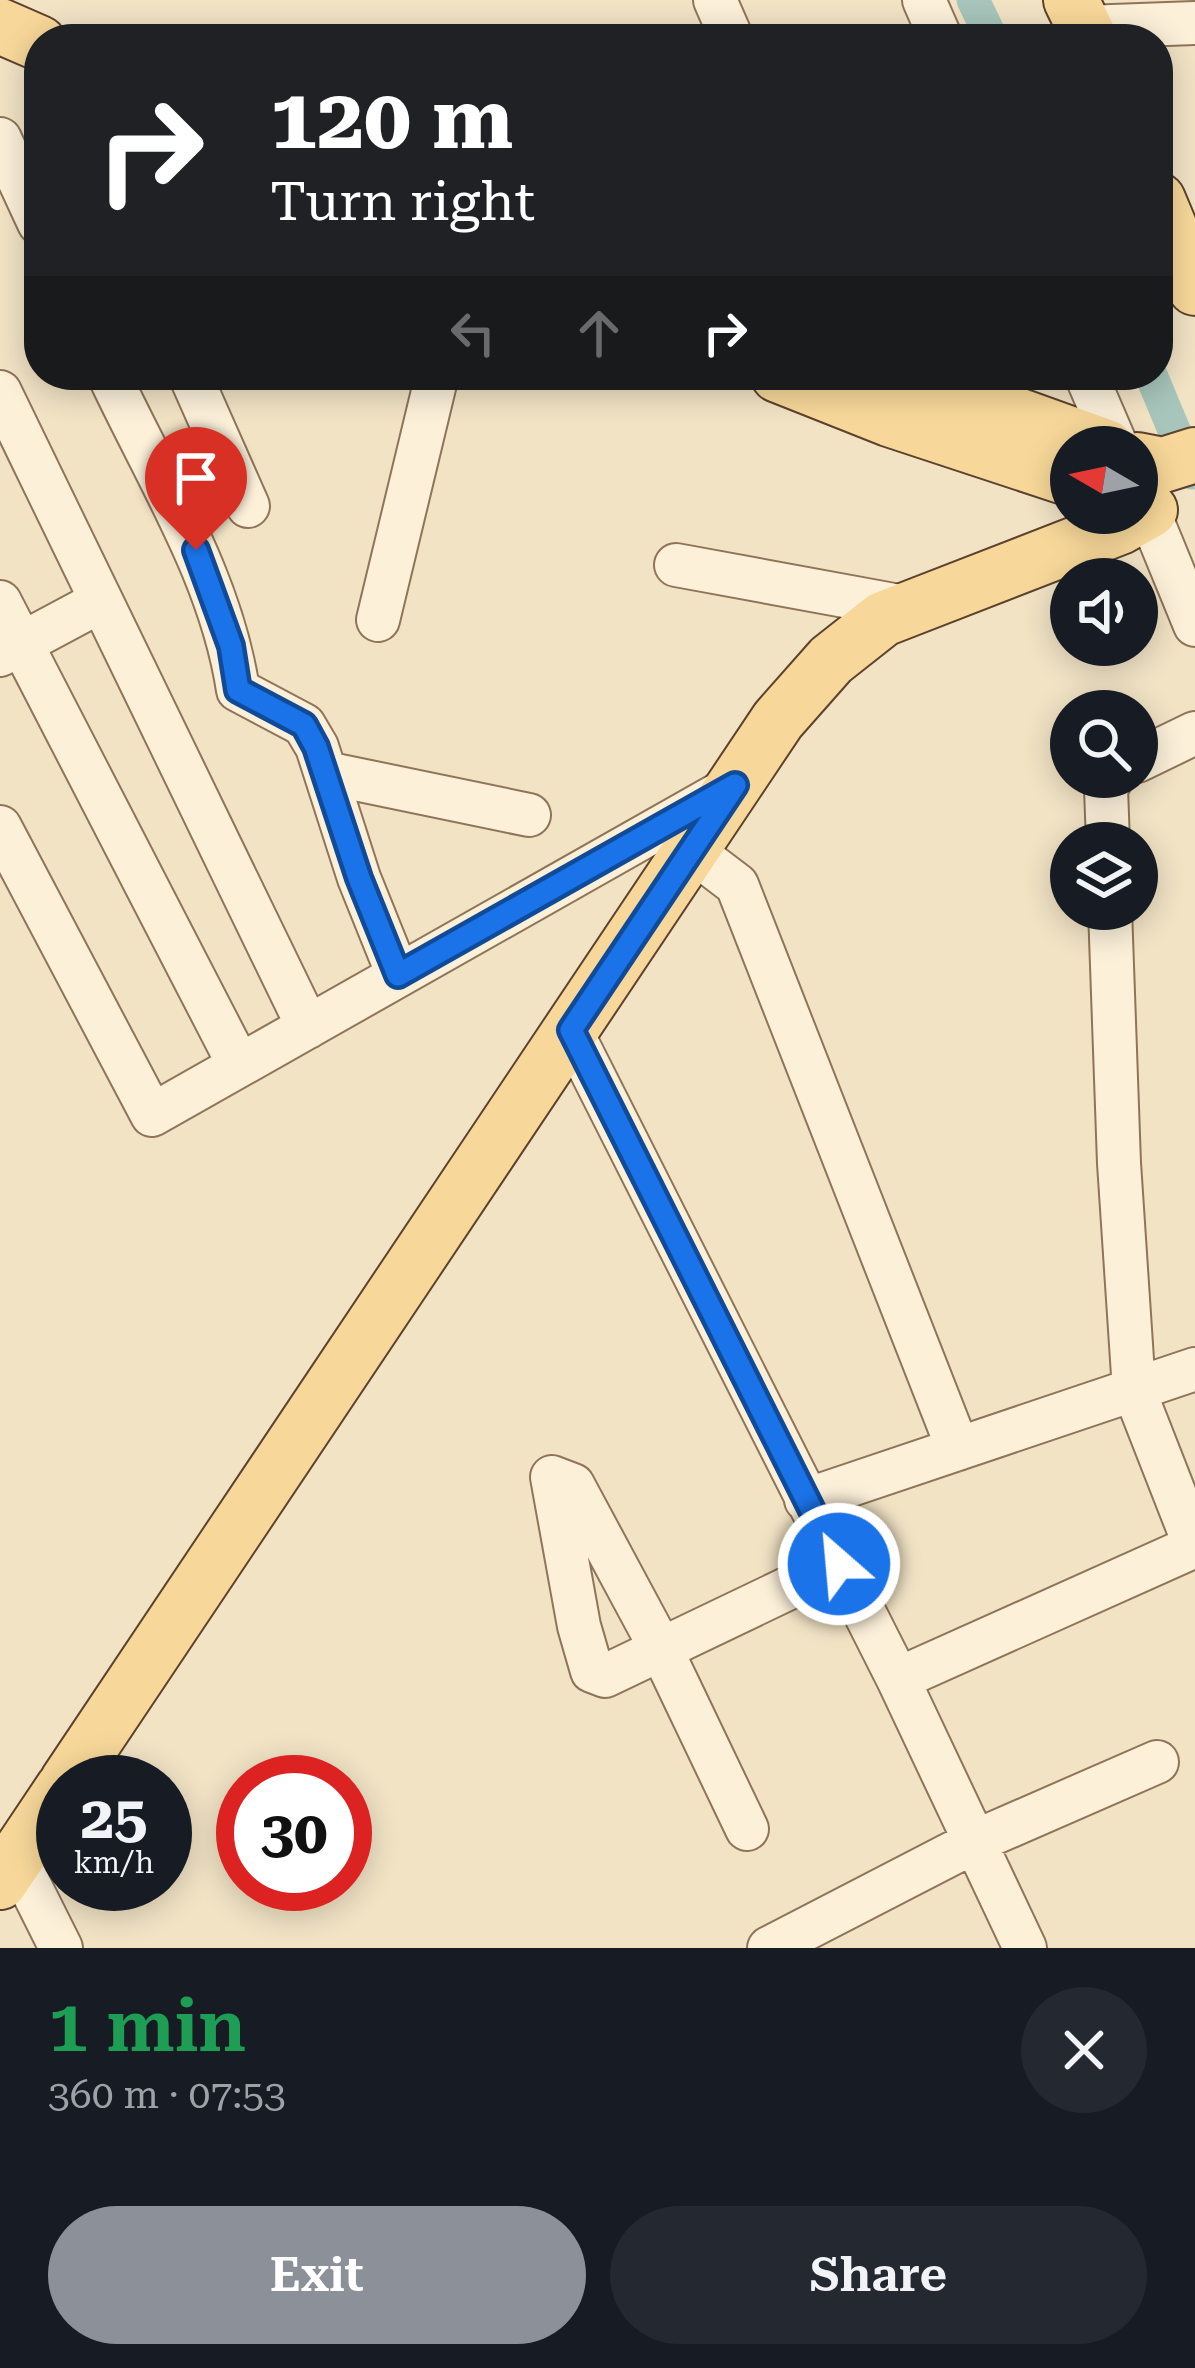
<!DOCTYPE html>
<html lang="en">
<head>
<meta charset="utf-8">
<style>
	body { margin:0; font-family:"Roboto Serif",serif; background:#242831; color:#f1f3f6; height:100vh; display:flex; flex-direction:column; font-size:45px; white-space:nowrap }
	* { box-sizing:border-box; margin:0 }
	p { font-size:39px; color:#9ea1a6 }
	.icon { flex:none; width:66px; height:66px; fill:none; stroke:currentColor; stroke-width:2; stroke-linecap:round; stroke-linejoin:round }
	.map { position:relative; height:1948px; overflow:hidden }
	.panel { display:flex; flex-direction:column; background:#171b24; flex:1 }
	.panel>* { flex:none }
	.hud { position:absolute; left:24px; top:24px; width:1149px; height:366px; border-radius:48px; box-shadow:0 6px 30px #0003; background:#202124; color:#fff; overflow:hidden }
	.needle { width:78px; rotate:279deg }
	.tools { position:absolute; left:1050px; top:426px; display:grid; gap:24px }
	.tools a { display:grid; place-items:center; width:108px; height:108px; border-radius:50%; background:#171b24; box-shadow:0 6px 30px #0003; font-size:60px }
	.speed { position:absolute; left:36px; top:1755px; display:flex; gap:24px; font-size:60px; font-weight:700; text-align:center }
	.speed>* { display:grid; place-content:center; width:156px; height:156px; border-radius:50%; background:#171b24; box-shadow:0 6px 30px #0003; line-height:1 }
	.speed small { font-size:30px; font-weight:400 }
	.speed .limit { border:18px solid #d22; background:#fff; color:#111 }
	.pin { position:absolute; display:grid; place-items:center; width:102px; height:102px; color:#fff; margin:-123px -51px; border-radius:50% 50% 50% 0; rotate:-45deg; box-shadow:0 0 12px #0007 }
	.pin .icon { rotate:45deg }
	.me { position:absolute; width:132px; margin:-66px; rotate:333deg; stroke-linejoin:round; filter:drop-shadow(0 0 9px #0008) }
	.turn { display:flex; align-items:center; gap:42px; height:252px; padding:0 48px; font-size:54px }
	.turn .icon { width:156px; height:156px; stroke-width:2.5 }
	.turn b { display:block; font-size:84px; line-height:102px }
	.lanes { display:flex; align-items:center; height:114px; padding:0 48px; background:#0003; justify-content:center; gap:60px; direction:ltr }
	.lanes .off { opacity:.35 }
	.round { display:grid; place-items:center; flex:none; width:126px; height:126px; border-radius:63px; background:#242831 }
	.head { display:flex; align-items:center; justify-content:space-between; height:204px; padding:0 48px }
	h1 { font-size:72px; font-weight:600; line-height:90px; color:#1e9e55 }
	.cta { display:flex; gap:24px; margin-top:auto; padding:24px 48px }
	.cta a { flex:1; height:138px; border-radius:72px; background:#8c9099; color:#fff; font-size:48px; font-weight:600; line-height:138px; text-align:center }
	.cta a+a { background:#242831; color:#f1f3f6 }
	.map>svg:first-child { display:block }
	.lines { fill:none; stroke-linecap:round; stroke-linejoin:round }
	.canal { stroke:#a7c5bb; stroke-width:33 }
	.minor-casing { stroke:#8f7459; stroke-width:46 }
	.major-casing { stroke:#5d422d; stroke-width:58 }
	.minor { stroke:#fcf0d9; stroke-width:42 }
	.major { stroke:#f8d89a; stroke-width:54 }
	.route-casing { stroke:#114b97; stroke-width:30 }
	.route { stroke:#1a73e8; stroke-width:21 }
</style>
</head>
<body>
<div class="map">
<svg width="1195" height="1948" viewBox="0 0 1195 1948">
	<rect width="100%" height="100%" fill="#f2e3c5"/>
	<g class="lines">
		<!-- canal -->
		<path class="canal" d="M973 0 992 39
			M1151 375 1192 473"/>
		<!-- minor casing -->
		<g class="minor-casing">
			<path id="minor" d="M715 0 732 39
				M924 0 941 39
				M1085 27 1195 23
				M0 139 39 223
				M109 375C157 478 221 577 238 690L304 725 317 747 359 878 398 975
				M190 375 248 506
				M1086 375 1117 447
				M0 392 308 1027
				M1138 486 1195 625
				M676 565 910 608
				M0 602 239 1065
				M378 620 437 375
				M0 655 101 601
				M1137 761 1195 733
				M326 773 529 815
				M0 827 152 1115 728 789
				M1108 843 1106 788 1113 777
				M691 850 737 885 958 1449
				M1110 909 1119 1163 1134 1390 1195 1546
				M571 1031 898 1679 1025 1948
				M806 1500 1195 1369
				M898 1679 1195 1546
				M747 1829 661 1649 573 1485 552 1477 579 1626 592 1671 605 1676 839 1564
				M16 1858 61 1948
				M769 1948 976 1841 1157 1762"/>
		</g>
		<!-- major casing -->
		<g class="major-casing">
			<path id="major" d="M1071 0 1090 39
				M0 26 39 43
				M1158 200 1195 288
				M778 375 889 419 1071 479
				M906 375 1106 447
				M1137 460 1163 465 1195 455
				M67 1782 778 720 831 660 883 619 1120 527 1150 510
				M0 1882 63 1788"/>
		</g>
		<!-- minor -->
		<use href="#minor" class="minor"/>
		<!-- major -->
		<use href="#major" class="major"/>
	</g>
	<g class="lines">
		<!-- route casing -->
		<g class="route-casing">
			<path id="route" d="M196 550 231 646 238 690 304 725 316 747 359 878 398 975 735 785 571 1030 839 1564"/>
		</g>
		<!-- route -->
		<use href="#route" class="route"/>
	</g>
</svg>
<div class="tools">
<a><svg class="needle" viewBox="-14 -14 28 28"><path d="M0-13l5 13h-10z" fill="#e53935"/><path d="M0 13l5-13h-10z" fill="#9ea1a6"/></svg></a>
<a><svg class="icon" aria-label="sound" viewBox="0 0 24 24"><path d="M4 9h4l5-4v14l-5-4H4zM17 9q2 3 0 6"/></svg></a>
<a><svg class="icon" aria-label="search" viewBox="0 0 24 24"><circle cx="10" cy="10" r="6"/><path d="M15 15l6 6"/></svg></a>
<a><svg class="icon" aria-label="layers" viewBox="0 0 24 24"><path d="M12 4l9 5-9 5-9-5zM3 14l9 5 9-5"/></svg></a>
</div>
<div class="speed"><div>25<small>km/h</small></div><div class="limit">30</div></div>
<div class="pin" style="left:196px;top:550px;background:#d93025"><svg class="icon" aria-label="arrive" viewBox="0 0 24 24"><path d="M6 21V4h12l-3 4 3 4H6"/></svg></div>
<svg class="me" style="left:839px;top:1564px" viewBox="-20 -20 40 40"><circle r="17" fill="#1a73e8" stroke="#fff" stroke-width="3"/><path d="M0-11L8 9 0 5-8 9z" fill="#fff"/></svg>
<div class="hud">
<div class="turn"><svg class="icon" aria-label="right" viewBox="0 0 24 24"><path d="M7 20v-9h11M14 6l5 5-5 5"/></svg><div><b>120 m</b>Turn right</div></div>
<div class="lanes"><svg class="icon off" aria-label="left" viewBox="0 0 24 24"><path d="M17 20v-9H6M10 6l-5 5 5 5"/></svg><svg class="icon off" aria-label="ahead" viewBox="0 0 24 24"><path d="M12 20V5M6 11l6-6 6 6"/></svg><svg class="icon" aria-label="right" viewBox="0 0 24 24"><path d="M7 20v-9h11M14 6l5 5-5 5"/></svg></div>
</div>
</div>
<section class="panel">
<div class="head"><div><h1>1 min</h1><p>360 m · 07:53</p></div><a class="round"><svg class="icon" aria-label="close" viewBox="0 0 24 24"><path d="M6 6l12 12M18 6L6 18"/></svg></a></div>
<div class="cta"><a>Exit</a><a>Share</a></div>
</section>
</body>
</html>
